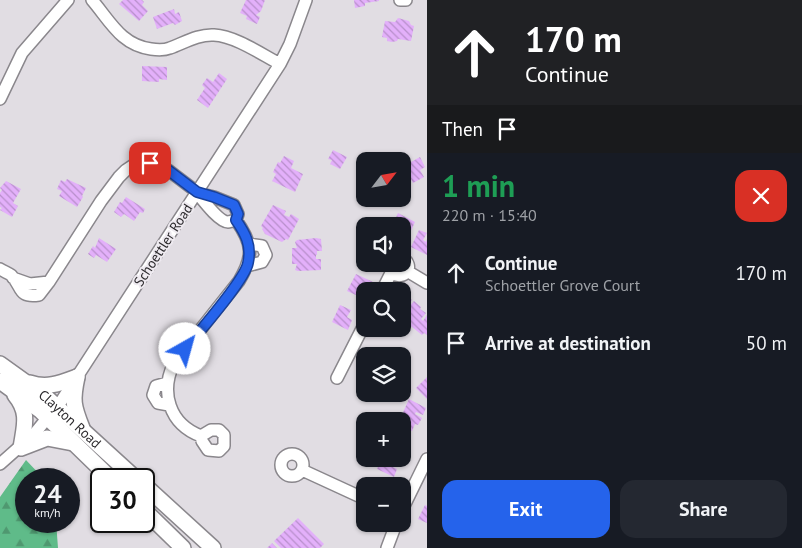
<!DOCTYPE html>
<html lang="en">
<head>
<meta charset="utf-8">
<style>
	body { margin:0; font-family:"PT Sans",sans-serif; background:#242831; color:#f1f3f6; height:100vh; display:flex; flex-direction:column; font-size:19px; white-space:nowrap }
	* { box-sizing:border-box; margin:0 }
	p { font-size:16px; color:#9ea1a6 }
	.icon { flex:none; width:28px; height:28px; fill:none; stroke:currentColor; stroke-width:2; stroke-linecap:round; stroke-linejoin:round }
	.map { position:relative; flex:1; overflow:hidden }
	.panel { display:flex; flex-direction:column; background:#171b24; width:375px }
	.panel>* { flex:none }
	.banner { background:#202124; color:#fff; overflow:hidden }
	.needle { width:32px; rotate:59deg }
	.tools { position:absolute; left:356px; top:152px; display:grid; gap:10px }
	.tools a { display:grid; place-items:center; width:55px; height:55px; border-radius:10px; background:#171b24; box-shadow:0 1px 4px #0004; font-size:25px }
	.speed { position:absolute; left:15px; top:468px; display:flex; gap:10px; font-size:25px; font-weight:700; text-align:center }
	.speed>* { display:grid; place-content:center; width:65px; height:65px; border-radius:50%; background:#171b24; box-shadow:0 1px 4px #0004; line-height:1 }
	.speed small { font-size:12px; font-weight:400 }
	.speed .limit { border:2px solid #111; border-radius:8px; background:#fff; color:#111 }
	.pin { position:absolute; display:grid; place-items:center; width:42px; height:42px; color:#fff; margin:-21px; border-radius:10px; box-shadow:0 2px 8px #0006 }
	.me { position:absolute; width:55px; margin:-28px; rotate:38deg; stroke-linejoin:round; filter:drop-shadow(0 0 4px #0008) }
	.turn { display:flex; align-items:center; gap:18px; height:105px; padding:0 15px; font-size:22px }
	.turn .icon { width:65px; height:65px; stroke-width:2.5 }
	.turn b { display:block; font-size:35px; line-height:42px }
	.then { display:flex; align-items:center; height:48px; padding:0 15px; background:#0003; gap:10px; font-size:19px }
	.round { display:grid; place-items:center; flex:none; width:52px; height:52px; border-radius:15px; background:#242831 }
	.summary { display:flex; align-items:center; justify-content:space-between; height:85px; padding:0 15px }
	h1 { font-size:30px; font-weight:800; line-height:38px; color:#1e9e55 }
	.action { display:flex; gap:10px; margin-top:auto; padding:10px 15px }
	.action a { flex:1; height:58px; border-radius:15px; background:#2563eb; color:#fff; font-size:20px; font-weight:800; line-height:58px; text-align:center }
	.action a+a { background:#242831; color:#f1f3f6 }
	ul { padding:0; list-style:none }
	li { display:flex; align-items:center; gap:15px; height:70px; padding:0 15px }
	li div { flex:1 }
	li b { display:block; font-size:19px }
	li em { font-style:normal }
	main { display:flex; flex:1; min-height:0 }
	.map>svg:first-child { display:block }
	.forest { fill:url(#forest-firs) }
	.building { fill:url(#building-back-hatch) }
	.lines { fill:none; stroke-linecap:round; stroke-linejoin:round }
	.minor-casing { stroke:#8a878c; stroke-width:14 }
	.major-casing { stroke:#8a878c; stroke-width:18 }
	.minor { stroke:#fff; stroke-width:11 }
	.major { stroke:#fff; stroke-width:15 }
	.route-casing { stroke:#184099; stroke-width:12 }
	.route { stroke:#2563eb; stroke-width:9 }
	.labels { text-anchor:middle; dominant-baseline:central; stroke-width:4; stroke-linejoin:round; paint-order:stroke }
	.street-label { font-size:14px; fill:#2c2a2d; stroke:#eeeaf0 }
</style>
</head>
<body>
<main>
<div class="map">
<svg width="427" height="548" viewBox="0 0 427 548">
	<defs>
		<pattern id="forest-firs" width="22" height="20" patternUnits="userSpaceOnUse" patternTransform="scale(1.25)"><rect width="22" height="20" fill="#5fbb89"/><path d="M5 1l3.5 6h-7zM16 11l3.5 6h-7z" fill="#4f9870"/></pattern>
		<pattern id="building-back-hatch" width="6" height="6" patternUnits="userSpaceOnUse" patternTransform="scale(1.25)"><rect width="6" height="6" fill="#e3b0fa"/><path d="M-1 5l2 2M0 0l6 6M5-1l2 2" fill="none" stroke="#b88fcb"/></pattern>
	</defs>
	<rect width="100%" height="100%" fill="#e1dde3"/>
	<!-- forest -->
	<path class="forest" d="M26 460 44 479H26V521H56L58 548H0V497Z"/>
	<!-- building -->
	<path class="building" d="M123 0H142L144 2 142 5 148 11 139 21 119 4Z
		M246 0H265L261 11 256 15 260 17 257 24 246 19 247 16 240 13Z
		M354 0H379V1L365 3V6L355 8Z
		M174 9 175 14 179 12 182 21 175 25 173 23 157 29 153 17Z
		M398 18 409 21 411 25 414 26 411 41 398 39 397 41 392 42 387 41V38L382 37 385 21 395 22Z
		M142 66 167 67V80L159 79V82L142 81Z
		M219 73 227 79 208 108 197 100 205 88 202 85 207 78 213 82Z
		M333 150 347 157 340 169 330 164 332 160 328 159Z
		M284 156 294 161 291 168 303 174 295 192 272 181 276 174 273 172 278 162 280 163Z
		M420 157 425 167 420 170 424 177 413 183 404 166Z
		M67 179 86 188 82 196 83 197 77 207 59 196 62 191 57 189 61 180 65 182Z
		M6 181 21 189 13 203 18 206 12 217 0 210 2 208 0 207V193L2 190 0 188Z
		M126 197 145 209 143 213 140 212 134 221 124 214 121 217 114 212 120 202 122 203Z
		M273 205 286 211 284 215 289 217 291 214 299 219 288 240 286 239 282 242 265 234 262 229 263 228 261 226Z
		M398 213 415 222 408 237 402 235V226H399L400 225 394 222Z
		M419 230 427 233 423 240 426 242 427 239V255L411 247Z
		M99 238 116 249 107 262 96 255 94 258 88 254 93 246 95 248Z
		M316 238 321 239 322 251H317V255H316V259H321V270L298 271 295 270 297 264H292V248H297L295 242 297 240Z
		M365 239V255L358 251Z
		M356 274 373 282 369 291 363 289 358 296 347 291Z
		M406 295 412 300 407 306 409 307 414 301 421 307 420 309 426 313 421 319 423 321 427 315V335L424 333 422 335 407 323 409 322 402 317V299Z
		M340 305 351 310 347 317 352 320 348 330 332 322Z
		M427 377V399L416 388Z
		M409 399 426 408 423 415 416 412 415 414 422 418 418 425 415 424 412 431 405 428 404 430 411 433 405 448 402 447V421H396L398 416 401 417Z
		M382 459H402L399 466 392 463 391 466 397 469 394 477 377 469Z
		M425 505 427 506V523L418 519Z
		M298 518 324 544 320 548H281L274 541Z
		M272 543 277 548H267Z"/>
	<g class="lines">
		<!-- minor casing -->
		<g class="minor-casing">
			<path id="minor" d="M92 0C110 21 121 45 151 49 158 50 165 50 170 48 184 43 198 34 214 35 235 36 261 54 280 64
				M400 0H406
				M0 99 22 53 68 0
				M197 193 214 197 234 205 238 214 236 220C253 244 254 256 239 281L174 363C160 392 169 424 201 436
				M197 193C202 199 219 222 228 222 229 222 235 220 236 220
				M389 264 391 273C405 282 416 266 402 257
				M247 266 262 262 266 255 262 246 249 244
				M0 269C3 271 8 273 11 275 23 287 17 298 39 295L49 282 101 201 119 177 126 170 135 164 150 163 168 170 197 192
				M407 271 427 283
				M13 278 30 284 49 282
				M382 291 391 273
				M337 378 365 323
				M167 383 156 386 153 395 158 403 169 405
				M211 430H219L224 435V446L219 451 208 450 202 441 201 436Z
				M281 465a11 11 0 1 1 22 0a11 11 0 1 1-22 0Z
				M0 464 35 433 62 400 280 64 290 44 306 0
				M302 470 365 499
				M402 510 427 459
				M387 548 396 524"/>
		</g>
		<!-- major casing -->
		<g class="major-casing">
			<g id="major">
				<path id="s1" d="M0 364 46 397 136 479"/>
				<path d="M77 377C72 400 73 406 82 428"/>
				<path d="M0 381 41 411 111 479"/>
				<path d="M30 383C47 389 61 383 77 377"/>
				<path d="M15 395C30 413 24 427 21 448L47 438 73 443"/>
				<path d="M144 485 213 548"/>
				<path d="M144 510 183 548"/>
			</g>
		</g>
		<!-- minor -->
		<use href="#minor" class="minor"/>
		<!-- major -->
		<use href="#major" class="major"/>
	</g>
	<g class="lines">
		<!-- route casing -->
		<g class="route-casing">
			<path id="route" d="M150 163 168 170 197 192 214 197 234 205 238 214 236 220C245 233 252 245 248 263 245 280 198 333 185 349"/>
		</g>
		<!-- route -->
		<use href="#route" class="route"/>
	</g>
	<g class="labels">
		<!-- street labels -->
		<g class="street-label">
			<text transform="translate(163 245) rotate(-57)">Schoettler Road</text>
			<text stroke="none"><textPath href="#s1" startOffset="89">Clayton Road</textPath></text>
		</g>
	</g>
</svg>
<div class="tools">
<a><svg class="needle" viewBox="-14 -14 28 28"><path d="M0-13l5 13h-10z" fill="#e53935"/><path d="M0 13l5-13h-10z" fill="#9ea1a6"/></svg></a>
<a><svg class="icon" aria-label="sound" viewBox="0 0 24 24"><path d="M4 9h4l5-4v14l-5-4H4zM17 9q2 3 0 6"/></svg></a>
<a><svg class="icon" aria-label="search" viewBox="0 0 24 24"><circle cx="10" cy="10" r="6"/><path d="M15 15l6 6"/></svg></a>
<a><svg class="icon" aria-label="layers" viewBox="0 0 24 24"><path d="M12 4l9 5-9 5-9-5zM3 14l9 5 9-5"/></svg></a>
<a>+</a>
<a>−</a>
</div>
<div class="speed"><div>24<small>km/h</small></div><div class="limit">30</div></div>
<div class="pin" style="left:150px;top:163px;background:#d93025"><svg class="icon" aria-label="arrive" viewBox="0 0 24 24"><path d="M6 21V4h12l-3 4 3 4H6"/></svg></div>
<svg class="me" style="left:185px;top:349px" viewBox="-20 -20 40 40"><circle r="19" fill="#fff"/><path d="M0-13L10 11 0 6-10 11z" fill="#2563eb"/></svg>
</div>
<section class="panel">
<div class="banner">
<div class="turn"><svg class="icon" aria-label="ahead" viewBox="0 0 24 24"><path d="M12 20V5M6 11l6-6 6 6"/></svg><div><b>170 m</b>Continue</div></div>
<div class="then">Then<svg class="icon" aria-label="arrive" viewBox="0 0 24 24"><path d="M6 21V4h12l-3 4 3 4H6"/></svg></div>
</div>
<div class="summary"><div><h1>1 min</h1><p>220 m · 15:40</p></div><a class="round" style="background:#d93025;color:#fff"><svg class="icon" aria-label="close" viewBox="0 0 24 24"><path d="M6 6l12 12M18 6L6 18"/></svg></a></div>
<ul>
<li><svg class="icon" aria-label="ahead" viewBox="0 0 24 24"><path d="M12 20V5M6 11l6-6 6 6"/></svg><div><b>Continue</b><p>Schoettler Grove Court</p></div><em>170 m</em></li>
<li><svg class="icon" aria-label="arrive" viewBox="0 0 24 24"><path d="M6 21V4h12l-3 4 3 4H6"/></svg><div><b>Arrive at destination</b></div><em>50 m</em></li>
</ul>
<div class="action"><a>Exit</a><a>Share</a></div>
</section>
</main>
</body>
</html>
